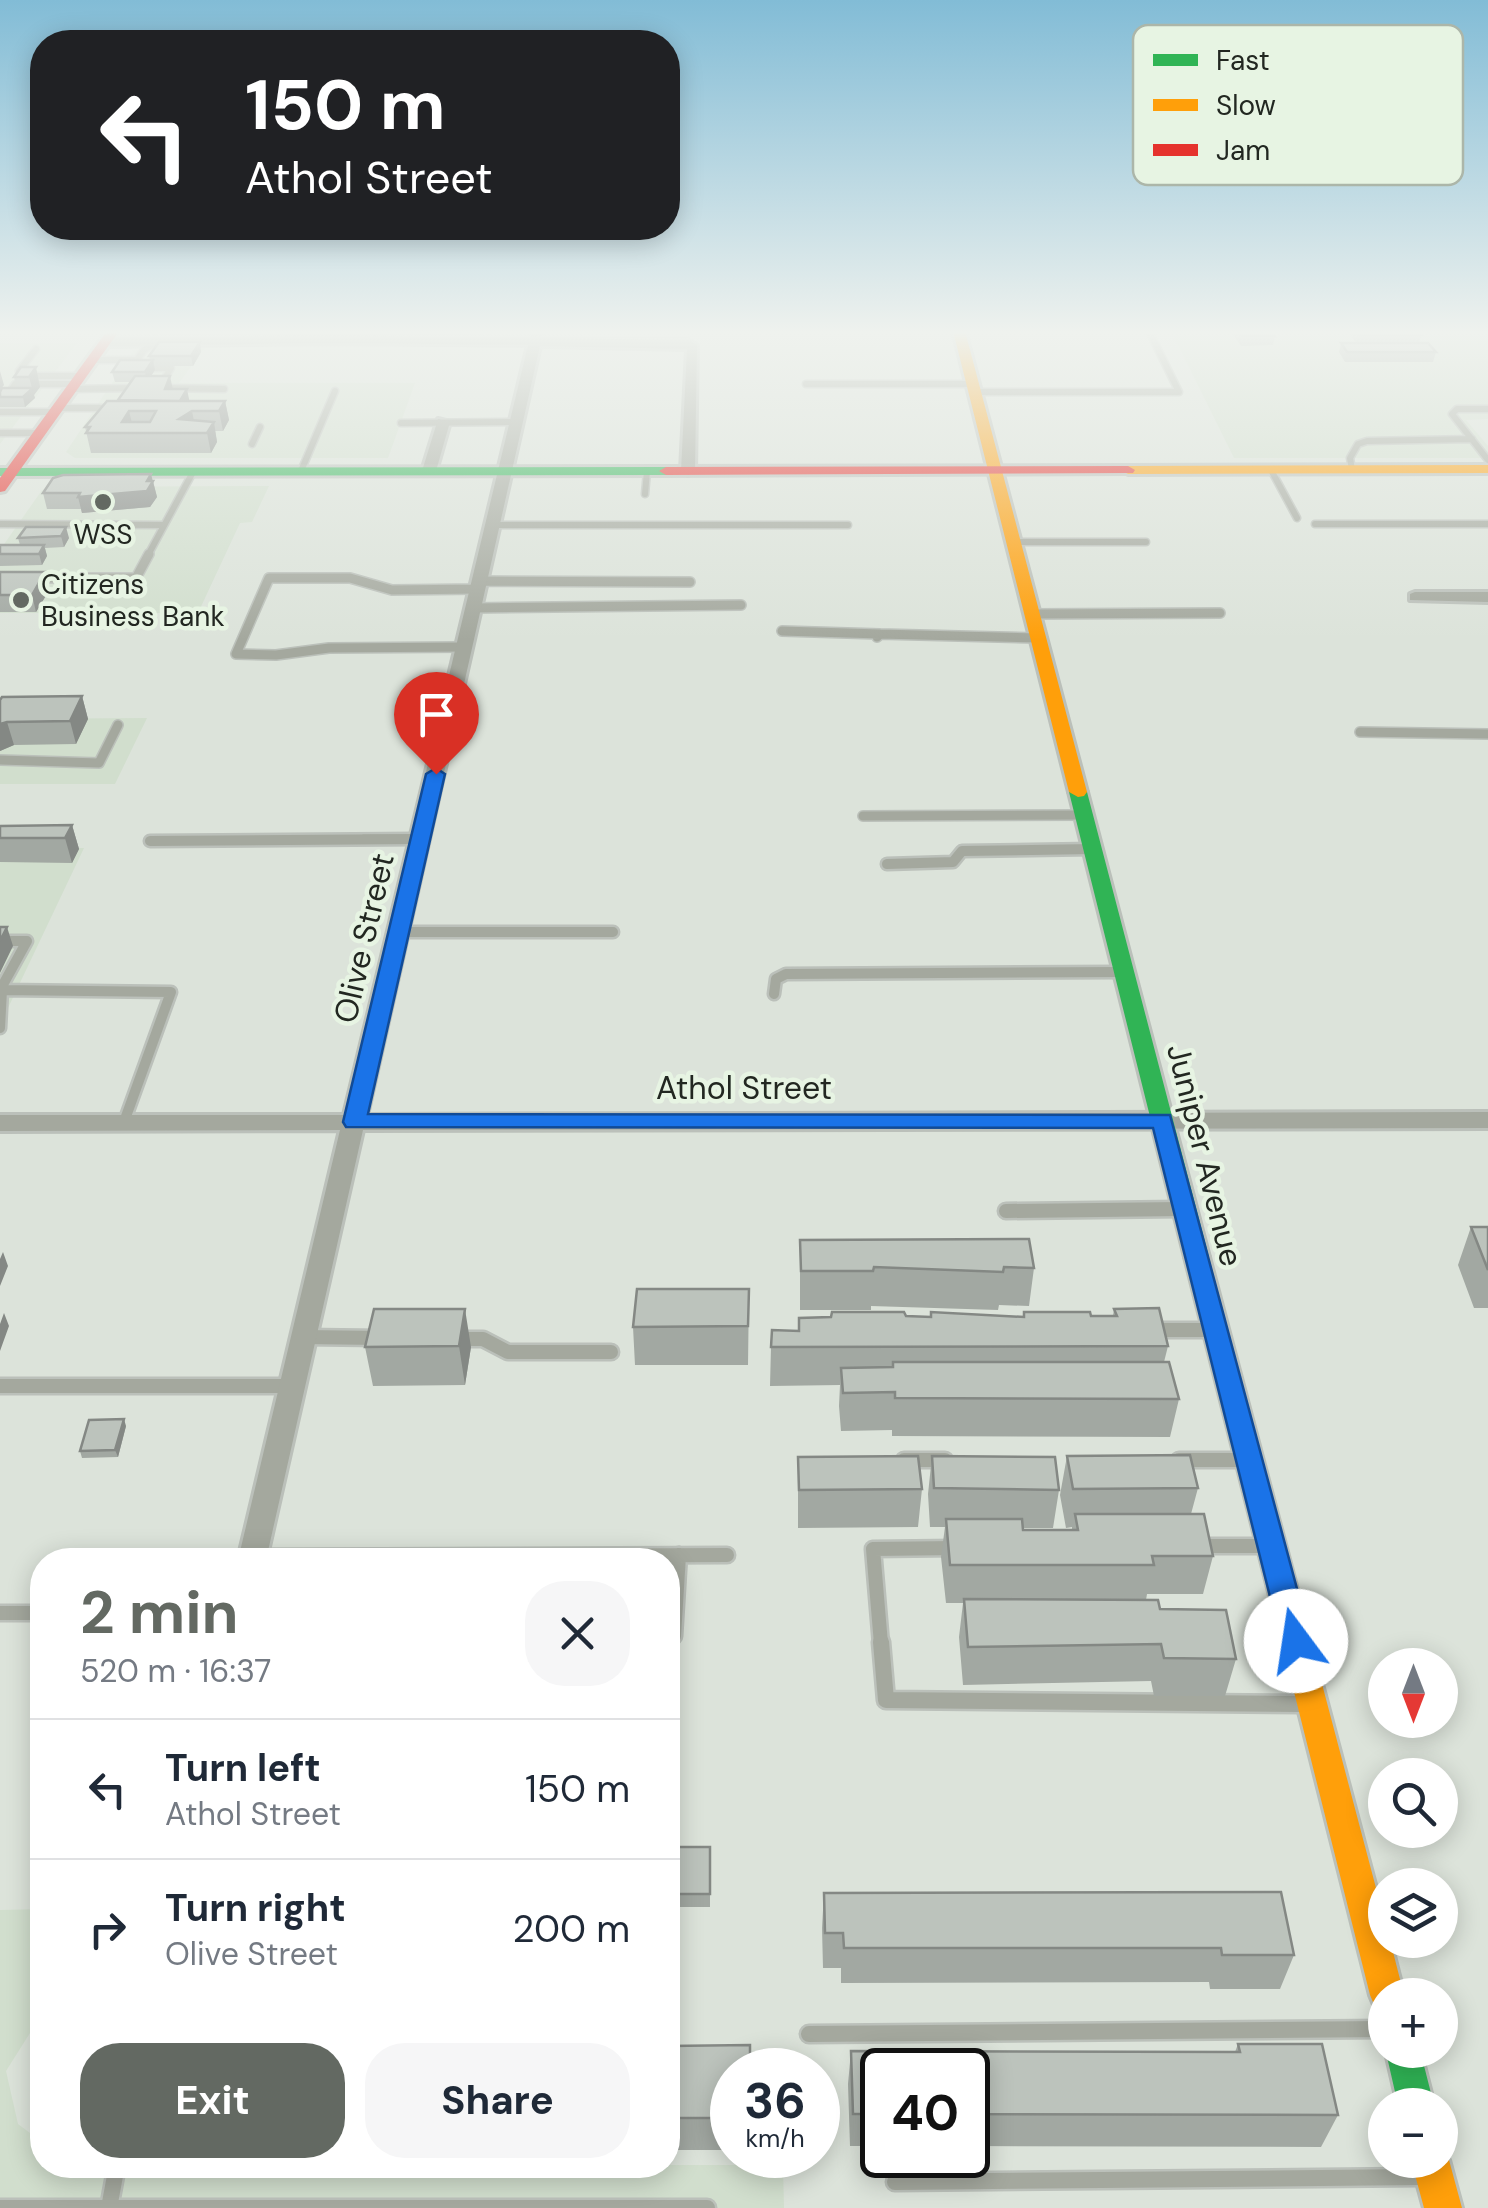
<!DOCTYPE html>
<html lang="en">
<head>
<meta charset="utf-8">
<style>
	body { margin:0; font-family:"DM Sans",sans-serif; background:#f6f6f7; color:#1f2937; height:100vh; display:flex; flex-direction:column; font-size:38px; white-space:nowrap }
	* { box-sizing:border-box; margin:0 }
	p { font-size:32px; color:#747a83 }
	.icon { flex:none; width:55px; height:55px; fill:none; stroke:currentColor; stroke-width:2; stroke-linecap:round; stroke-linejoin:round }
	.map { position:relative; flex:1; overflow:hidden }
	.sheet { position:absolute; left:30px; top:1548px; width:650px; height:630px; display:flex; flex-direction:column; background:#fff; border-radius:40px; box-shadow:0 5px 25px #0003 }
	.sheet>* { flex:none }
	.hud { position:absolute; left:30px; top:30px; width:650px; height:210px; border-radius:40px; box-shadow:0 5px 25px #0003; background:#202124; color:#fff; overflow:hidden }
	.needle { width:65px; rotate:180deg }
	.fabs { position:absolute; left:1368px; top:1648px; display:grid; gap:20px }
	.fabs a { display:grid; place-items:center; width:90px; height:90px; border-radius:50%; background:#fff; box-shadow:0 5px 25px #0003; font-size:50px }
	.speed { position:absolute; left:710px; top:2048px; display:flex; gap:20px; font-size:50px; font-weight:700; text-align:center }
	.speed>* { display:grid; place-content:center; width:130px; height:130px; border-radius:50%; background:#fff; box-shadow:0 5px 25px #0003; line-height:1 }
	.speed small { font-size:25px; font-weight:400 }
	.speed .limit { border:5px solid #111; border-radius:15px; background:#fff; color:#111 }
	.pin { position:absolute; display:grid; place-items:center; width:85px; height:85px; color:#fff; margin:-102px -42px; border-radius:50% 50% 50% 0; rotate:-45deg; box-shadow:0 0 10px #0007 }
	.pin .icon { rotate:45deg }
	.me { position:absolute; width:110px; margin:-55px; rotate:346deg; stroke-linejoin:round; filter:drop-shadow(0 0 8px #0008) }
	.turn { display:flex; align-items:center; gap:35px; height:210px; padding:0 50px; font-size:45px }
	.turn .icon { width:130px; height:130px; stroke-width:2.5 }
	.turn b { display:block; font-size:70px; line-height:85px }
	.round { display:grid; place-items:center; flex:none; width:105px; height:105px; border-radius:40px; background:#f6f6f7 }
	.overview { display:flex; align-items:center; justify-content:space-between; height:170px; padding:0 50px }
	h1 { font-size:60px; font-weight:700; line-height:75px; color:#636962 }
	.primary-button { display:flex; gap:20px; margin-top:auto; padding:20px 50px }
	.primary-button a { flex:1; height:115px; border-radius:40px; background:#636962; color:#fff; font-size:40px; font-weight:700; line-height:115px; text-align:center }
	.primary-button a+a { background:#f6f6f7; color:#1f2937 }
	ul { padding:0; list-style:none }
	li { display:flex; align-items:center; gap:30px; height:140px; padding:0 50px; border-top:2px solid #e0e1e3 }
	li div { flex:1 }
	li b { display:block; font-size:38px }
	li em { font-style:normal }
	.map>svg:first-child { display:block }
	.built { fill:#d1decd }
	.lines { fill:none; stroke-linecap:round; stroke-linejoin:round }
	.lane-far4-casing { stroke:#bbc0ba; stroke-width:9 }
	.lane-far3-casing { stroke:#bbc0ba; stroke-width:12 }
	.lane-far2-casing { stroke:#bbc0ba; stroke-width:15 }
	.lane-far1-casing { stroke:#bbc0ba; stroke-width:19 }
	.lane-casing { stroke:#bbc0ba; stroke-width:21 }
	.street-casing { stroke:#bbc0ba; stroke-width:6 }
	.fast-casing { stroke:#bbc0ba; stroke-width:6 }
	.slow-casing { stroke:#bbc0ba; stroke-width:6 }
	.jam-casing { stroke:#bbc0ba; stroke-width:6 }
	.lane-far4 { stroke:#a4a89e; stroke-width:6 }
	.lane-far3 { stroke:#a4a89e; stroke-width:9 }
	.lane-far2 { stroke:#a4a89e; stroke-width:10 }
	.lane-far1 { stroke:#a4a89e; stroke-width:14 }
	.lane { stroke:#a4a89e; stroke-width:16 }
	.street { fill:#a4a89e; fill-rule:evenodd }
	.fast { fill:#30b455; fill-rule:evenodd }
	.slow { fill:#ff9f0a; fill-rule:evenodd }
	.jam { fill:#e5322d; fill-rule:evenodd }
	.wall { fill:#a2a8a2 }
	.shaded-wall { fill:#848884 }
	.building { fill:#bcc3bc; stroke:#848884; stroke-width:2.5; fill-rule:evenodd }
	.route { fill:#1a73e8; stroke:#114b97; stroke-width:2.5 }
	.poi-dot { fill:#636962; stroke:#e7f4e3; stroke-width:4 }
	.labels { text-anchor:middle; dominant-baseline:central; stroke-width:9; stroke-linejoin:round; paint-order:stroke }
	.far-poi-label { font-size:28px; fill:#222721; stroke:#e7f4e3 }
	.street-label { font-size:32px; fill:#222721; stroke:#e7f4e3 }
	.key { fill:#e7f4e3; stroke:#acb6a9; stroke-width:2.5 }
	.key-label { font-size:28px; fill:#222721 }
</style>
</head>
<body>
<div class="map">
<svg width="1488" height="2208" viewBox="0 0 1488 2208">
	<rect width="100%" height="100%" fill="#dce3da"/>
	<!-- built -->
	<path class="built" d="M1171 331H1488V419L1466 420 1488 446V458H1234Z
		M0 343H77L0 444Z
		M205 348 179 383H415L388 458H75L66 452 134 350Z
		M269 486 252 522 240 523 198 613H0V550L42 490 51 487Z
		M147 718 115 784H0V719Z
		M0 848H84L8 1008H0Z
		M42 1909V2014L6 2071 18 2124 42 2142V2165H74L80 2169 96 2165H783L784 2208H0V1910Z"/>
	<g class="lines">
		<!-- lane-far4 casing -->
		<g class="lane-far4-casing">
			<path id="lane-far4" d="M156 342 144 350 131 368H171L160 386
				M36 349 19 371 25 376H81
				M92 360H136
				M806 384H972
				M158 388 224 389
				M72 389 138 388
				M10 392 15 384H75
				M975 392H1179L1149 331
				M58 408H112
				M1488 409H1457L1452 414 1488 460
				M0 412H55
				M401 423 517 422
				M0 433H40
				M252 444 260 427
				M1271 470 1297 518
				M1352 470 1350 458 1358 444 1367 441 1472 439
				M301 471 335 391
				M645 494 647 471
				M0 524 164 525
				M1315 524H1488
				M493 525H848
				M1014 542H1146
				M147 557 193 472"/>
		</g>
		<!-- lane-far3 casing -->
		<g class="lane-far3-casing">
			<path id="lane-far3" d="M34 578H136L149 554
				M480 581 690 582
				M474 608 741 605
				M1032 614 1220 613
				M782 631 880 634
				M877 637 880 634 1038 638
				M465 647 329 648 276 655 236 654 269 578H350L392 590 478 589
				M1360 732 1488 734
				M0 760 99 763 118 725
				M863 816 1084 815
				M364 839H420"/>
		</g>
		<!-- lane-far2 casing -->
		<g class="lane-far2-casing">
			<path id="lane-far2" d="M150 841 420 839
				M887 864 953 862 962 851 1093 849
				M398 932H613
				M0 941H27L0 990
				M774 994 776 979 786 974 1120 972
				M0 1028 2 990 171 992 124 1122"/>
		</g>
		<!-- lane-far1 casing -->
		<g class="lane-far1-casing">
			<path id="lane-far1" d="M1006 1211 1181 1209
				M1150 1330H1212
				M304 1337 380 1338
				M459 1339H483L508 1352H611
				M0 1386H293
				M904 1460H945
				M1179 1460H1245
				M1199 1546H1266
				M253 1557 727 1555
				M0 1613H42
				M668 1636H674L679 1555
				M881 1644 873 1549 956 1548"/>
		</g>
		<!-- lane casing -->
		<g class="lane-casing">
			<path id="lane" d="M881 1642 886 1700 1303 1704
				M809 2034 1385 2029
				M895 2182 1420 2177
				M0 2208H707
				M109 2208 117 2165"/>
		</g>
		<!-- street casing -->
		<g class="street-casing">
			<path id="street" d="M531 331H543L541 338 688 340 697 345 695 471 688 475 681 471 687 349 540 346 367 1115 1488 1112V1128L363 1130 266 1560H238L340 1130 0 1131V1115H344L528 345 330 343 105 346 99 342 105 338 330 335 529 338Z
				M438 419 450 422 436 471 429 475 422 471Z
				M1415 592H1488V602L1410 600V594Z"/>
		</g>
		<!-- fast casing -->
		<g class="fast-casing">
			<path id="fast" d="M0 468 666 467 673 471 666 475 0 476Z
				M1078 787 1087 792 1209 1257 1206 1263H1188L1185 1257 1069 792Z
				M1385 2048 1420 2050 1434 2105H1398Z"/>
		</g>
		<!-- slow casing -->
		<g class="slow-casing">
			<path id="slow" d="M953 331H965L1087 792 1084 796 1078 797 1069 792Z
				M1488 465V473L1128 474 1121 470 1128 466Z
				M1197 1248 1206 1251 1209 1257 1385 1922V1940H1390L1404 1995H1385V2012L1375 2007 1370 1995 1185 1257 1188 1251Z
				M1440 2146 1449 2160 1462 2208H1424L1411 2160H1440Z"/>
		</g>
		<!-- jam casing -->
		<g class="jam-casing">
			<path id="jam" d="M107 331H119L5 491 0 492V478Z
				M1128 466 1135 470 1133 473 666 475 659 471 666 467Z"/>
		</g>
		<!-- lane-far4 -->
		<use href="#lane-far4" class="lane-far4"/>
		<!-- lane-far3 -->
		<use href="#lane-far3" class="lane-far3"/>
		<!-- lane-far2 -->
		<use href="#lane-far2" class="lane-far2"/>
		<!-- lane-far1 -->
		<use href="#lane-far1" class="lane-far1"/>
		<!-- lane -->
		<use href="#lane" class="lane"/>
		<!-- street -->
		<use href="#street" class="street"/>
		<!-- fast -->
		<use href="#fast" class="fast"/>
		<!-- slow -->
		<use href="#slow" class="slow"/>
		<!-- jam -->
		<use href="#jam" class="jam"/>
	</g>
	<!-- wall -->
	<path class="wall" d="M1235 331H1272L1275 336 1273 345 1241 346 1234 335Z
		M1352 331H1418L1421 335 1419 343 1436 352 1433 362H1345L1339 352 1341 343H1356L1351 336Z
		M201 352 193 366H154L155 370 151 376 189 401H225L229 420 223 431H215L217 442 211 453H91L85 427 118 401 131 382H115L112 372 150 360 149 356Z
		M21 367 40 387 34 395 35 398 25 407H0V392L16 388 14 377Z
		M153 481 157 497 150 507 82 513 81 509H47L43 493Z
		M26 527 69 538 64 547 45 548 47 556 42 565 0 566V545H20L18 538Z
		M0 572H45L50 589 36 612H0Z
		M82 696 88 719 76 744 14 745 0 751V700Z
		M72 825 79 849 72 863 0 862V826Z
		M1471 1227H1488V1308H1474L1458 1265Z
		M800 1240 1034 1268 1029 1306 999 1305 998 1310 871 1306V1310H800Z
		M749 1289 748 1365H635L633 1327Z
		M1114 1309 1168 1346 1164 1362 1179 1399 1170 1437 892 1436V1430L841 1431 839 1406 840 1385 770 1386 771 1347 799 1331 906 1316H1113Z
		M365 1347H471L465 1385 373 1386Z
		M126 1426 118 1457 82 1458 80 1451Z
		M932 1456 1059 1490 1053 1528H1023V1530H1072V1527L1066 1528 1060 1495 1067 1456 1198 1488 1191 1514 1213 1556 1203 1594H1147L1146 1600 1236 1659 1225 1696H1154L1151 1681 963 1685 959 1637 963 1603H946L941 1557 945 1527H930L928 1494Z
		M798 1457 922 1489 918 1527 798 1528Z
		M668 1847H710V1907H668Z
		M824 1893 1294 1955 1280 1989H1210L1209 1982 841 1983V1968H823L822 1928Z
		M1238 2044 1338 2115 1321 2147 968 2146V2070H882V2146H850L848 2084 851 2051 1235 2052Z
		M668 2046 732 2070V2150H668Z"/>
	<!-- shaded-wall -->
	<path class="shaded-wall" d="M200 342 201 352 193 366 191 356Z
		M153 360 155 370 147 382 145 372Z
		M36 367 40 387 34 395 35 398 25 407 23 397 32 388 29 377Z
		M0 371 4 385 0 390Z
		M170 376 173 390 165 389Z
		M187 389 190 404 180 401Z
		M225 401 229 420 223 431 219 411Z
		M129 411 134 431 122 422Z
		M192 411 196 431 179 419Z
		M214 422 217 442 211 453 207 433Z
		M151 474 157 497 150 507 82 513 78 497 147 481Z
		M66 527 69 538 64 547 61 536Z
		M44 545 47 556 42 565 39 554Z
		M45 572 50 589 36 612 32 595Z
		M82 696 88 719 76 744 70 721Z
		M7 722 14 745 0 751V724Z
		M72 825 79 849 72 863 65 838Z
		M7 927 13 946 0 973V941Z
		M3 1252 8 1266 0 1286V1259Z
		M465 1309 471 1347 465 1385 459 1346Z
		M4 1313 9 1326 0 1351V1324Z
		M124 1419 126 1426 118 1457 115 1450Z"/>
	<!-- building -->
	<path class="building" d="M1239 331H1272L1275 336H1242Z
		M1356 331H1418L1421 335H1359Z
		M159 342H200L191 356H149Z
		M1341 343H1428L1436 352H1347Z
		M120 360H153L145 372H112Z
		M21 367H36L29 377H14Z
		M135 376H170L165 389H187L180 401 118 400Z
		M2 388H33L23 397H0V392Z
		M107 401H225L219 411H192L179 419 214 422 207 433H86L90 427H85ZM129 411H156L150 422H122Z
		M151 474 147 481H153L147 491 78 497 80 493H43L53 478 63 475Z
		M26 527H66L61 536 18 538Z
		M0 545H44L39 554H0Z
		M0 572H45L32 595H0Z
		M82 696 70 721 7 722 0 724V700L2 697Z
		M72 825 65 838H0V826Z
		M0 927H7L0 941Z
		M1471 1227H1488V1270Z
		M1029 1239 1034 1268 1004 1267 1003 1272 874 1267 873 1271H801L800 1240Z
		M637 1289H749L748 1326 633 1327Z
		M1159 1308 1168 1346 771 1347 772 1330 799 1331V1318L831 1317 832 1312H904L906 1316 931 1317V1312L1024 1317V1312H1090L1091 1316H1117L1114 1309Z
		M374 1309H465L459 1346 365 1347Z
		M893 1362H1169L1179 1399 895 1398V1392L843 1393 841 1368 893 1367Z
		M124 1419 115 1450 80 1451 89 1420Z
		M1190 1455 1198 1488 1073 1489 1067 1456Z
		M918 1456 922 1489 799 1490 798 1457Z
		M932 1456 1055 1457 1059 1490 934 1488Z
		M1075 1514H1204L1213 1556H1152L1154 1565H950L946 1519H1022L1023 1530H1078Z
		M964 1599 1158 1600 1160 1609 1226 1610 1236 1659 1164 1658 1161 1644 968 1647Z
		M668 1847H710V1894H668Z
		M1281 1892 1294 1955H1222L1221 1948H844L843 1933H825L824 1893Z
		M1238 2044H1322L1338 2115 968 2114V2070H882V2114H853L851 2051 1240 2052Z
		M750 2045V2070H732V2118H668V2046Z"/>
	<!-- sky -->
	<linearGradient id="sky" x2="0" y2="1"><stop stop-color="#82bcd6"/><stop offset="0.52" stop-color="#eff2ee"/><stop offset="1" stop-color="#eff2ee" stop-opacity="0"/></linearGradient>
	<rect width="1488" height="640" fill="url(#sky)"/>
	<!-- route -->
	<path class="route" d="M436 768 445 774 368 1114 1170 1115 1311 1641 1307 1650 1296 1654 1286 1650 1281 1641 1153 1128 346 1127 343 1122 426 774Z"/>
	<!-- markers -->
	<g class="poi-dot">
		<circle cx="103" cy="502" r="10"/>
		<circle cx="21" cy="600" r="10"/>
	</g>
	<g class="labels">
		<!-- far-poi labels -->
		<g class="far-poi-label">
			<text x="103" y="534">WSS</text>
			<text x="41" y="584" text-anchor="start">Citizens<tspan x="41" dy="32">Business Bank</tspan></text>
		</g>
		<!-- street labels -->
		<g class="street-label">
			<text transform="translate(364 938) rotate(-77)">Olive Street</text>
			<text x="744" y="1088">Athol Street</text>
			<text transform="translate(1205 1155) rotate(76)">Juniper Avenue</text>
		</g>
	</g>
	<!-- legend -->
	<rect x="1133" y="25" width="330" height="160" rx="15" class="key"/>
	<rect x="1153" y="54" width="45" height="12" fill="#30b455"/>
	<rect x="1153" y="99" width="45" height="12" fill="#ff9f0a"/>
	<rect x="1153" y="144" width="45" height="12" fill="#e5322d"/>
	<g class="key-label">
		<text x="1216" y="70">Fast</text>
		<text x="1216" y="115">Slow</text>
		<text x="1216" y="160">Jam</text>
	</g>
</svg>
<div class="fabs">
<a><svg class="needle" viewBox="-14 -14 28 28"><path d="M0-13l5 13h-10z" fill="#e53935"/><path d="M0 13l5-13h-10z" fill="#747a83"/></svg></a>
<a><svg class="icon" aria-label="search" viewBox="0 0 24 24"><circle cx="10" cy="10" r="6"/><path d="M15 15l6 6"/></svg></a>
<a><svg class="icon" aria-label="layers" viewBox="0 0 24 24"><path d="M12 4l9 5-9 5-9-5zM3 14l9 5 9-5"/></svg></a>
<a>+</a>
<a>−</a>
</div>
<div class="speed"><div>36<small>km/h</small></div><div class="limit">40</div></div>
<div class="pin" style="left:436px;top:774px;background:#d93025"><svg class="icon" aria-label="arrive" viewBox="0 0 24 24"><path d="M6 21V4h12l-3 4 3 4H6"/></svg></div>
<svg class="me" style="left:1296px;top:1641px" viewBox="-20 -20 40 40"><circle r="19" fill="#fff"/><path d="M0-13L10 11 0 6-10 11z" fill="#1a73e8"/></svg>
<div class="hud">
<div class="turn"><svg class="icon" aria-label="left" viewBox="0 0 24 24"><path d="M17 20v-9H6M10 6l-5 5 5 5"/></svg><div><b>150 m</b>Athol Street</div></div>
</div>
<section class="sheet">
<div class="overview"><div><h1>2 min</h1><p>520 m · 16:37</p></div><a class="round"><svg class="icon" aria-label="close" viewBox="0 0 24 24"><path d="M6 6l12 12M18 6L6 18"/></svg></a></div>
<ul>
<li><svg class="icon" aria-label="left" viewBox="0 0 24 24"><path d="M17 20v-9H6M10 6l-5 5 5 5"/></svg><div><b>Turn left</b><p>Athol Street</p></div><em>150 m</em></li>
<li><svg class="icon" aria-label="right" viewBox="0 0 24 24"><path d="M7 20v-9h11M14 6l5 5-5 5"/></svg><div><b>Turn right</b><p>Olive Street</p></div><em>200 m</em></li>
</ul>
<div class="primary-button"><a>Exit</a><a>Share</a></div>
</section>
</div>
</body>
</html>
